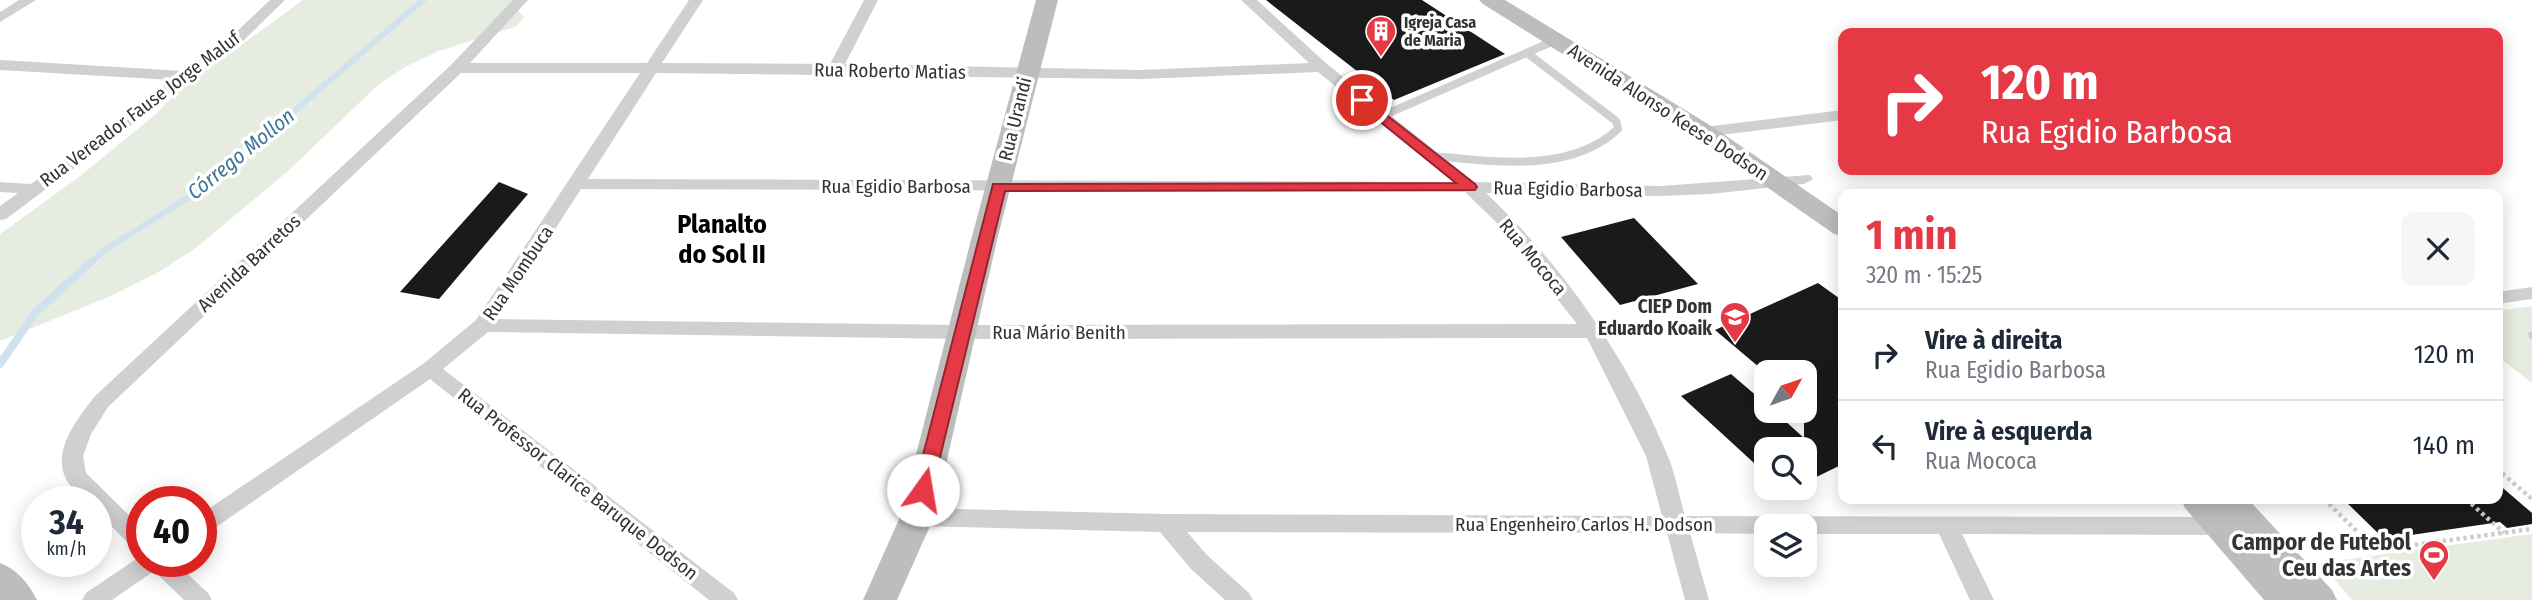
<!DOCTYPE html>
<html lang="pt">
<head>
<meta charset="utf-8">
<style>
	body { margin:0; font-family:"Fira Sans Condensed",sans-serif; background:#f6f6f7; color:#1f2937; height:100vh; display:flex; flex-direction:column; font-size:26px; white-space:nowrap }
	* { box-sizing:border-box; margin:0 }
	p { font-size:23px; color:#747a83 }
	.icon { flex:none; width:38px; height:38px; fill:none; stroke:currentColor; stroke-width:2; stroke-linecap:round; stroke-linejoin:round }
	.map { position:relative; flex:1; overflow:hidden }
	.details { position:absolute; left:1838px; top:189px; width:665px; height:315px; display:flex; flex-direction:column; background:#fff; border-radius:14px; box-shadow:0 4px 18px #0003 }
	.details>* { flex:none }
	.top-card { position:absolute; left:1838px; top:28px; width:665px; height:147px; border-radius:14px; box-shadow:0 4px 18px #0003; background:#e63946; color:#fff; overflow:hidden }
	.needle { width:46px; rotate:50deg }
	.fabs { position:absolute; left:1754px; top:360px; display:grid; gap:14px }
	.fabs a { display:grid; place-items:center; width:63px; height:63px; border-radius:14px; background:#fff; box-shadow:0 4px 18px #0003; font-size:35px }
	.speed { position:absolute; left:21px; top:486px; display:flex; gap:14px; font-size:35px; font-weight:700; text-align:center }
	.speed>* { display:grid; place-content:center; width:91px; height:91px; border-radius:50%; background:#fff; box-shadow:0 4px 18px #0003; line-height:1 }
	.speed small { font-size:18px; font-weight:400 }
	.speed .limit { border:10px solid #d22; background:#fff; color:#111 }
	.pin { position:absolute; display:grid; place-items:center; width:60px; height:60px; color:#fff; margin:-30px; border:4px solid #fff; border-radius:50%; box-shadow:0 2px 7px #0007 }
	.me { position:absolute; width:77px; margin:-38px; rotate:13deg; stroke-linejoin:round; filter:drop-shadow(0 0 5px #0008) }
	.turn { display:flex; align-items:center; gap:24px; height:147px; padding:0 28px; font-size:32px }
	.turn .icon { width:91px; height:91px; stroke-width:2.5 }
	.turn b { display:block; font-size:49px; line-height:60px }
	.round { display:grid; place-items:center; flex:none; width:74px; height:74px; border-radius:14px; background:#f6f6f7 }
	.overview { display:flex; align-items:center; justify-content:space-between; height:119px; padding:0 28px }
	h1 { font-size:42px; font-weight:700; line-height:52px; color:#e63946 }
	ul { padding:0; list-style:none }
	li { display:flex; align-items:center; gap:21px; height:91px; padding:0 28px; border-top:2px solid #e0e1e3 }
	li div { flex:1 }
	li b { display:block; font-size:26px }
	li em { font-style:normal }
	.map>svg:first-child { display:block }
	.green { fill:#e6ecdf }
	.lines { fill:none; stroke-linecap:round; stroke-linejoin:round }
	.stream-far1 { stroke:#cfe2ee; stroke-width:6 }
	.stream { stroke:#cfe2ee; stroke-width:8 }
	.building { fill:#1a1a1a }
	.path { stroke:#cdcdcd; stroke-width:4.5; stroke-dasharray:3.5 3.5; stroke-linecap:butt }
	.lane { stroke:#d0d0d0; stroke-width:8 }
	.street { fill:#d0d0d0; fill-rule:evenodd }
	.secondary { fill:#bdbdbd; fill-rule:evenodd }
	.route { fill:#e63946; stroke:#96252e; stroke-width:2 }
	.labels { text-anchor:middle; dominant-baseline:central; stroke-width:7; stroke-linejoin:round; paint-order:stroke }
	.far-poi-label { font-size:16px; font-weight:bold; fill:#333; stroke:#fff; text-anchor:start }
	.street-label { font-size:19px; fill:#333; stroke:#fff }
	.poi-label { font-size:19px; font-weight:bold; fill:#333; stroke:#fff; text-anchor:end }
	.water-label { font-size:21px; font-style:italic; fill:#3f7597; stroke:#fff }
	.near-poi-label { font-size:23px; font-weight:bold; fill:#333; stroke:#fff; text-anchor:end }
	.district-label { font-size:26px; font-weight:bold; fill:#000; stroke:#fff }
</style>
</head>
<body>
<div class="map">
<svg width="2532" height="600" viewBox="0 0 2532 600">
	<rect width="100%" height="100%" fill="#fff"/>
	<!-- green -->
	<path class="green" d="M303 0H514L516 8 524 17 517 26 439 51 405 67 378 85 287 172 197 247 159 272 111 296 0 341V234L79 177 156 114 178 91Z
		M2532 306V383L2497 356V311Z
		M2532 534V600H2352L2320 563Z"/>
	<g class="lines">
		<!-- stream-far1 -->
		<path class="stream-far1" d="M90 263 105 250 211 183 423 0"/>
		<!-- stream -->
		<path class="stream" d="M0 364 35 313 92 261"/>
	</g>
	<!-- building -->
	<path class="building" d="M1266 0H1422L1505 54 1394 100Z
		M499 182 528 194 439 299 400 292Z
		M1634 218 1698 284 1620 305 1561 237Z
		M1818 283 1843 301V464L1804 483V450H1766V474L1681 396 1731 374 1766 404V411H1774L1804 438V373H1766L1715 330Z
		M2497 483 2532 513V524L2507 528 2500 522 2384 539 2343 499H2497Z"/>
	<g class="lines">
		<!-- path -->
		<path class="path" d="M2532 334H2528L2532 338
			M2497 469 2532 499
			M2324 499 2376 550 2532 529
			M2466 499 2504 533"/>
		<!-- lane -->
		<path class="lane" d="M1382 116 1556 40
			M1432 156C1493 161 1570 174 1618 129L1616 121 1527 53"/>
		<!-- street -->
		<path class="street" d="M19 0H36L0 22V12Z
			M270 0H285L241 43 6 219 0 220V206L18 193 0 192V182L31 184 172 80 0 70V60L184 71 231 37Z
			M513 0H528L470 63H647L689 0H703L662 63 830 64 864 0H878L845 64 1141 70 1309 63 1241 0H1257L1327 64 1474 182 1660 186 1810 175 1813 179 1804 184 1710 194 1660 196 1486 193C1563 266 1626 356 1667 454 1675 473 1679 495 1685 516L2226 517 2234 520 2237 526 2234 532 2226 535 1962 534 1994 600H1970L1939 534H1804V527H1766V534L1690 533 1709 600H1685L1667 533 1187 532 1207 555 1249 593 1253 600H1225L1191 569 1160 532 917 526 909 523 906 517 909 511 917 508 1166 514 1662 516 1646 456 1587 338 961 339 488 332 443 369 734 593 738 600H709L430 379 209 532 201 535V514L423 364 476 320 640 73H461L108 407 91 434 83 456 86 473 142 528V552L134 549 96 511V502H87C80 495 69 487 65 477 53 448 78 419 94 397L451 65ZM1318 72 1453 182 588 179 656 73 1141 79ZM581 189 1465 192 1496 222 1577 324 961 325 497 319Z
			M1843 110V120L1704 137 1696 132 1704 127Z
			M2532 287V299L2497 304V292Z
			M142 555V562H175L208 593 212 600H184L154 571 112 600H82L86 593Z"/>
		<!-- secondary -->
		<path class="secondary" d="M1036 0H1058L997 240 934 517 897 600H863L900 517 971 240Z
			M1479 0H1505L1713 127 1843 216V236L1834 234 1695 137 1483 4Z
			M2181 499H2248L2332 590 2337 600H2264L2185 508Z
			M0 563C17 569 29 584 37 600H0Z"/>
	</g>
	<!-- route -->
	<path class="route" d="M1362 96 1475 184 1477 187 1475 190 1005 191 932 490 930 495H917L914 490 993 184 1456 183 1357 103V97Z"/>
	<!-- icons -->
	<defs>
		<g id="building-pin" transform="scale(1.575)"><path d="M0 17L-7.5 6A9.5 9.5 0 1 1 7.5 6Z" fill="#e63946" stroke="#fff"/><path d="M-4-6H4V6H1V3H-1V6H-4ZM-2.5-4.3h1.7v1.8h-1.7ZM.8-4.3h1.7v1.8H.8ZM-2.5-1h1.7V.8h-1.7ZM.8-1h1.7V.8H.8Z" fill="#fff"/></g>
		<g id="school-pin" transform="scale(1.575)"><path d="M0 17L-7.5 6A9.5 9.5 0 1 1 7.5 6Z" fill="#e63946" stroke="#fff"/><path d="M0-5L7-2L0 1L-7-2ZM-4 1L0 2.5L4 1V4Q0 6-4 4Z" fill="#fff"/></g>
		<g id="stadium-pin" transform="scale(1.575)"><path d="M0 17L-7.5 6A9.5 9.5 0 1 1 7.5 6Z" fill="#e63946" stroke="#fff"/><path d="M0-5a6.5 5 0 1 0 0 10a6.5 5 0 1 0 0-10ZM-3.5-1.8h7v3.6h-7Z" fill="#fff"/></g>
	</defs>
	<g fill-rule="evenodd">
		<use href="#building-pin" x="1381" y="31"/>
		<use href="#school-pin" x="1735" y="317"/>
		<use href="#stadium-pin" x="2434" y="555"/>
	</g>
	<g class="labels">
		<!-- far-poi labels -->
		<g class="far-poi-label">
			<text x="1404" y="22">Igreja Casa<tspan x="1404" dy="18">de Maria</tspan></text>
		</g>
		<!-- street labels -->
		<g class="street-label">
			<text transform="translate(890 71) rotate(1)">Rua Roberto Matias</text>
			<text transform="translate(140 109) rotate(-37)">Rua Vereador Fause Jorge Maluf</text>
			<text transform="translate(1668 112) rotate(33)">Avenida Alonso Keese Dodson</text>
			<text transform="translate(1015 119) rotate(-76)">Rua Urandi</text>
			<text x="896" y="186">Rua Egidio Barbosa</text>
			<text transform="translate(1568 189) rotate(1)">Rua Egidio Barbosa</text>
			<text transform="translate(1533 257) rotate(50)">Rua Mococa</text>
			<text transform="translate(249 263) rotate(-43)">Avenida Barretos</text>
			<text transform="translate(518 273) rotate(-56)">Rua Mombuca</text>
			<text x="1059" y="332">Rua Mário Benith</text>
			<text transform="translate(578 484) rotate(38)">Rua Professor Clarice Baruque Dodson</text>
			<text x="1584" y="524">Rua Engenheiro Carlos H. Dodson</text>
		</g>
		<!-- poi labels -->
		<g class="poi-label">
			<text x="1712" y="306">CIEP Dom<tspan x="1712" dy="22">Eduardo Koaik</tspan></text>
		</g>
		<!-- water labels -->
		<g class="water-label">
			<text transform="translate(241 154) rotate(-39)">Córrego Mollon</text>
		</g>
		<!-- near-poi labels -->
		<g class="near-poi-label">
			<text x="2411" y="542">Campor de Futebol<tspan x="2411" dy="26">Ceu das Artes</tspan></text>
		</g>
		<!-- district labels -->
		<g class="district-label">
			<text x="722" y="224">Planalto<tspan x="722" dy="30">do Sol II</tspan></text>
		</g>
	</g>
</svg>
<div class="fabs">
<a><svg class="needle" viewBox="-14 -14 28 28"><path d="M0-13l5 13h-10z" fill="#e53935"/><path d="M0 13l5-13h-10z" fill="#747a83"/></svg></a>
<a><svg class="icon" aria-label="search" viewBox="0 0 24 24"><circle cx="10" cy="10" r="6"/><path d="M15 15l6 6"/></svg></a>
<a><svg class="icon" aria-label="layers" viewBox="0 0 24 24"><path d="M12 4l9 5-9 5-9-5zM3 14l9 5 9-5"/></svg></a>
</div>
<div class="speed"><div>34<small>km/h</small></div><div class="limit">40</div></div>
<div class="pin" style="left:1362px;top:100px;background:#d93025"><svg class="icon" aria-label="arrive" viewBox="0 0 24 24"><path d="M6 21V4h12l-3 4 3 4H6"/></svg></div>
<svg class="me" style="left:923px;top:490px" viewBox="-20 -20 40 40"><circle r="19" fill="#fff"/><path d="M0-13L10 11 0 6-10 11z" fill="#e63946"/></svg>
<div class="top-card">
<div class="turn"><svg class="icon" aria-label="right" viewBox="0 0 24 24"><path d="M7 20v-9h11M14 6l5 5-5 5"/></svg><div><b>120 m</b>Rua Egidio Barbosa</div></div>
</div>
<section class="details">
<div class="overview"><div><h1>1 min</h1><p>320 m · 15:25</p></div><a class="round"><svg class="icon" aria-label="close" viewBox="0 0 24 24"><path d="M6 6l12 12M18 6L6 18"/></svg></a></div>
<ul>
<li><svg class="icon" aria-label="right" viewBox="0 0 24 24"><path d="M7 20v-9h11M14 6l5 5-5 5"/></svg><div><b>Vire à direita</b><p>Rua Egidio Barbosa</p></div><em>120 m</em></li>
<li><svg class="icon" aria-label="left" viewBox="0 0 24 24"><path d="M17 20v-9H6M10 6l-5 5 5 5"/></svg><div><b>Vire à esquerda</b><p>Rua Mococa</p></div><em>140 m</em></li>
</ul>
</section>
</div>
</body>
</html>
